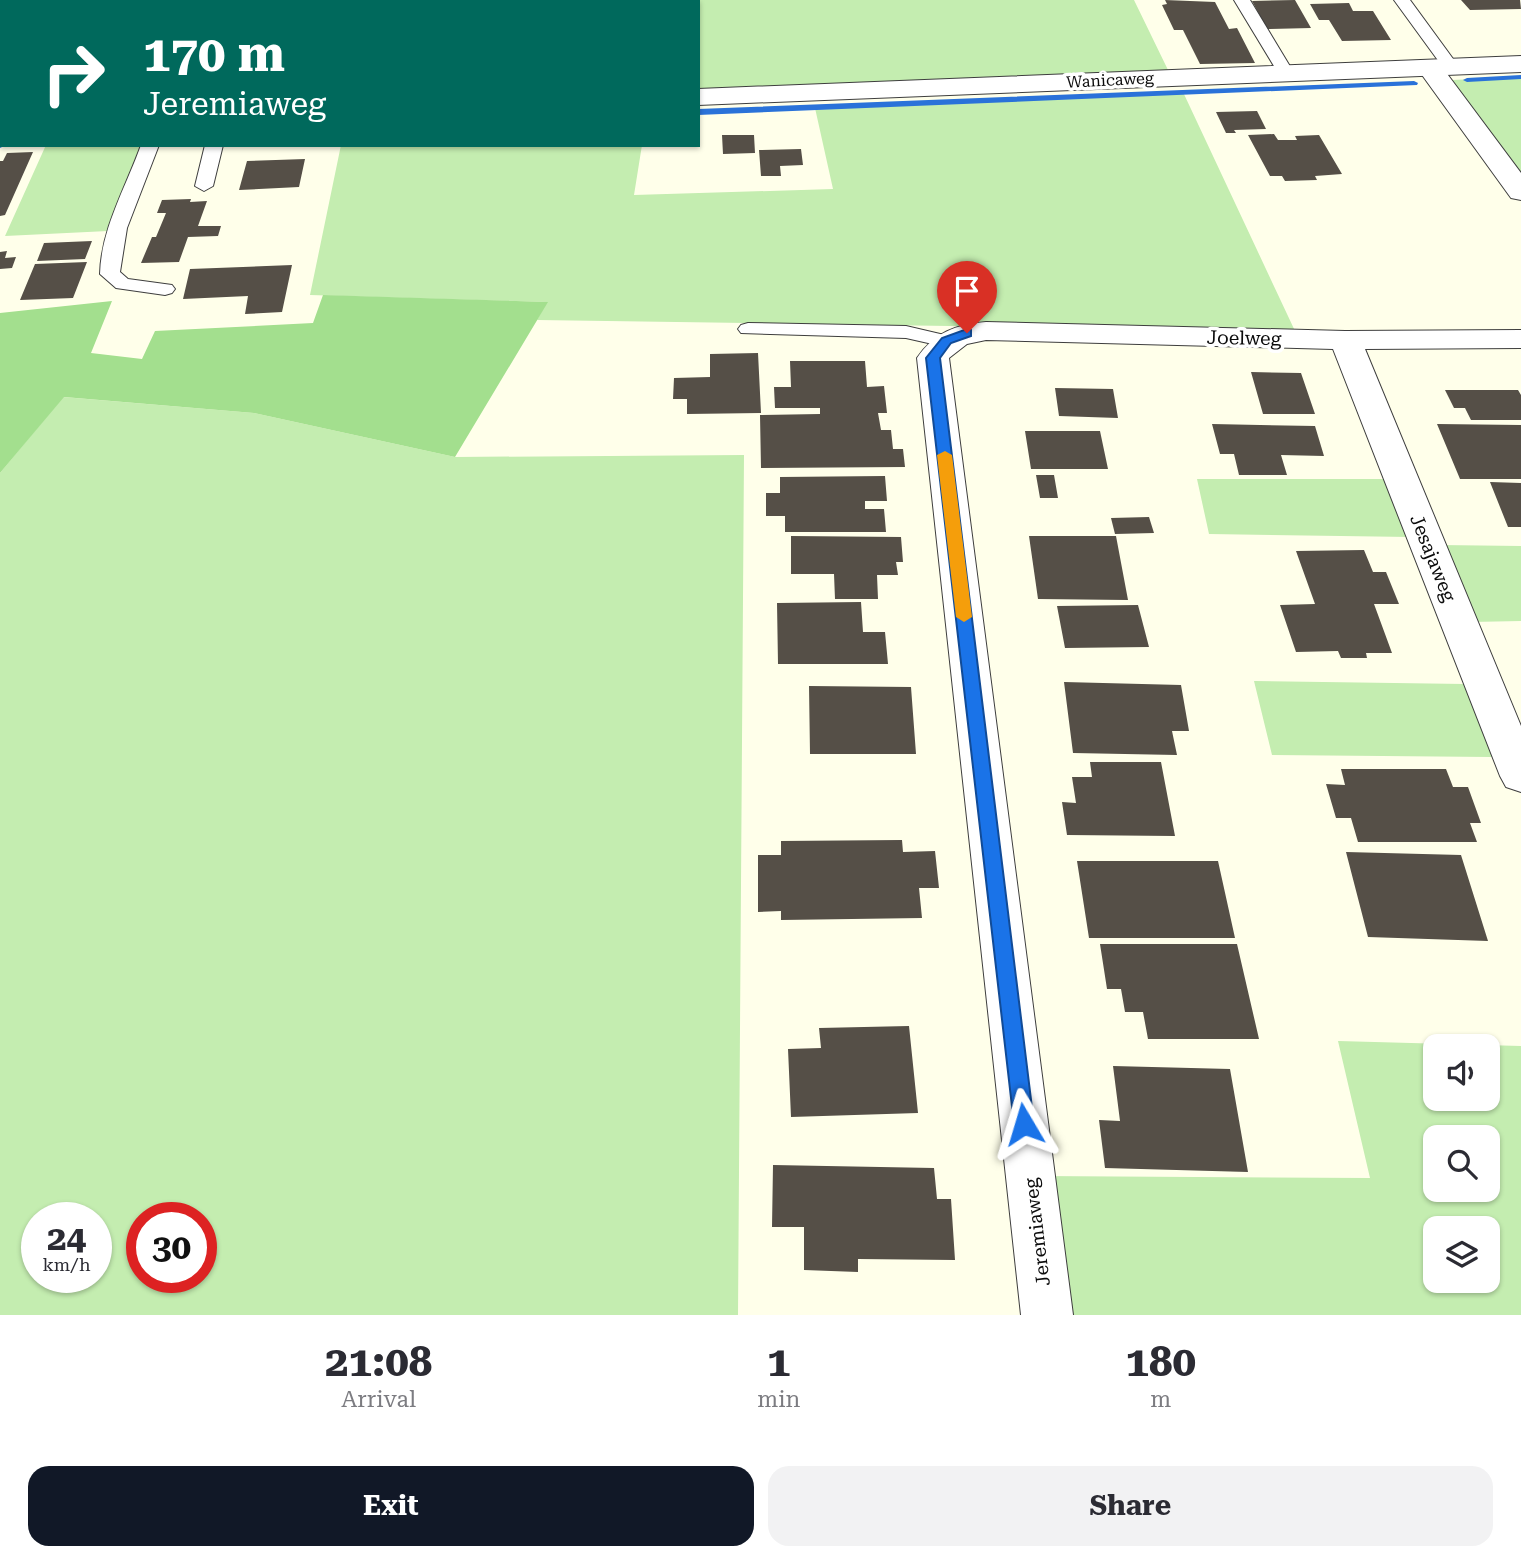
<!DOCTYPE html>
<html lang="en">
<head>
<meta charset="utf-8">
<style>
	body { margin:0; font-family:"Roboto Serif",serif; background:#f2f2f3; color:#2b2b33; height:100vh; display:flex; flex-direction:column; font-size:26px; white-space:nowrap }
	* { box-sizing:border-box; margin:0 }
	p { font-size:23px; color:#7c7c81 }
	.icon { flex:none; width:38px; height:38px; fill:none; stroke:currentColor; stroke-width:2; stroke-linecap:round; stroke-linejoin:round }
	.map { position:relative; height:1315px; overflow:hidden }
	.drawer { display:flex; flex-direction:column; background:#fff; flex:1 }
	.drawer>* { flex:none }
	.guide { position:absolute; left:0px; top:0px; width:700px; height:147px; box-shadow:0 2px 5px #0004; background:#00695c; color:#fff; overflow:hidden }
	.buttons { position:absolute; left:1423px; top:1034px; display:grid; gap:14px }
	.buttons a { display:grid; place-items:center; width:77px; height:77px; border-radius:14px; background:#fff; box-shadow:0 2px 5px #0004; font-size:35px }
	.speed { position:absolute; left:21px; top:1202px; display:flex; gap:14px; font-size:35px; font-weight:700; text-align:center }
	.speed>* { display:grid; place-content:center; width:91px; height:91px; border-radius:50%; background:#fff; box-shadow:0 2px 5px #0004; line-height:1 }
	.speed small { font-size:18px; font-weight:400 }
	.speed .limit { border:10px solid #d22; background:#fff; color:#111 }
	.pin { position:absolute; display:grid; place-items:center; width:60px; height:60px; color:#fff; margin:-72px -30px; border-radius:50% 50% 50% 0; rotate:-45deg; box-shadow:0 0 7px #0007 }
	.pin .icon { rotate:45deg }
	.me { position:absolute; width:77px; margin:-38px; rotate:353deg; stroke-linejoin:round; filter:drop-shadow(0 0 5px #0008) }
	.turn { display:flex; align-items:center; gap:24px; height:147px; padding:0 28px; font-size:32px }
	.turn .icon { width:91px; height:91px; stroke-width:2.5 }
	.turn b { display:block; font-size:49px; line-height:60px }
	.eta { display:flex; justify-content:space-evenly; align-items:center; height:119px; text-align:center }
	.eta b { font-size:42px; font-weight:700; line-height:49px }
	.button { display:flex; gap:14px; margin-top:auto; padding:14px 28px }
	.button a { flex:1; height:80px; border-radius:21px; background:#111827; color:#fff; font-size:28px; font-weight:700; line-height:80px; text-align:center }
	.button a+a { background:#f2f2f3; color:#2b2b33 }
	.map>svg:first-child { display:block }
	.green { fill:#c4edb0; fill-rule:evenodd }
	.forest { fill:#a3df8e }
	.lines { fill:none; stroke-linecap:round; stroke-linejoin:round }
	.stream { fill:#2a72d9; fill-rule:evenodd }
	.building { fill:#554f47 }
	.service-casing { stroke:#3e3e3e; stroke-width:2 }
	.minor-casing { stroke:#3e3e3e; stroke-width:2 }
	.tertiary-casing { stroke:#3e3e3e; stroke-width:2 }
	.service { fill:#fff; fill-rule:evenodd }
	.minor { fill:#fff; fill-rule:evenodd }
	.tertiary { fill:#fff; fill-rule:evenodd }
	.route { fill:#1a73e8; stroke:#114b97; stroke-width:2 }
	.slow { fill:#f59e0b }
	.labels { text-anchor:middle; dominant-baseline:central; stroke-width:7; stroke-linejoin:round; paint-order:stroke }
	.far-street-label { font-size:16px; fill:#0b0b0b; stroke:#fff }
	.street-label { font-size:19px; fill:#0b0b0b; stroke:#fff }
</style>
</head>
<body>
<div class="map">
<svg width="1521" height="1315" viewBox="0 0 1521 1315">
	<rect width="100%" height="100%" fill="#ffffea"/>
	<!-- green -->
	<path class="green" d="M373 0H1134L1168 70 698 89V2Z
		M1521 77V176L1452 80Z
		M1183 92 1295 331 537 320 547 302 310 295 341 145H642L634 195 833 189 815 108Z
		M46 145H142L108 231 5 236Z
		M63 397 254 413 455 457 744 455 738 1315H0V473ZM37 1218H96V1278H37ZM142 1218H201V1278H142Z
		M1197 479H1387L1411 537 1209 534Z
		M1440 545 1521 546V621L1471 622Z
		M1254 681 1465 684 1492 757 1272 755Z
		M1338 1041 1521 1046V1315H1061L1039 1176 1370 1178ZM1435 1046H1488V1099H1435ZM1435 1138H1488V1190H1435ZM1435 1228H1488V1281H1435Z"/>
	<!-- forest -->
	<path class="forest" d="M323 295 548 302 455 457 254 413 64 397 0 473V313L112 301 91 353 142 359 155 331 313 323Z"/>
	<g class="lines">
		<!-- stream -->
		<path class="stream" d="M1521 75V79L1467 82 1463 80 1467 78Z
			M1414 81 1418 83 1417 85 698 115V109Z
			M0 142 2 145H6L0 148Z"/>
	</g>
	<!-- building -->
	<path class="building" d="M1165 0 1215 2 1229 29 1237 28 1255 63 1200 64 1183 30H1174L1162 5 1167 4Z
		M1295 0 1311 28 1267 29 1252 1Z
		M1461 0H1520L1521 9 1470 10Z
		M1349 3 1353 11H1373L1391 40 1342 41 1329 20H1319L1310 4Z
		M1257 111 1266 129 1234 130 1236 133H1226L1216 112Z
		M1274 134 1278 140H1297L1295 136 1319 135 1342 174 1315 176 1317 180 1285 181 1282 176H1270L1248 135Z
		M722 135H754L755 153 723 154Z
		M801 149 803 165 780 166 781 176H761L759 150Z
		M33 152 5 215 0 216V161H3L7 153Z
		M305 159 299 187 239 190 247 161Z
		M191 199 190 202 207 201 198 226H221L218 236 188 237 179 262 141 263 152 237H156L166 213H157L162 200Z
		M92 241 85 259 37 261 44 243Z
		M7 251 5 258 16 257 12 268 0 269V252Z
		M87 262 73 298 20 300 35 264Z
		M292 265 282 312 245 314 248 296 183 299 190 269Z
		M758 353 761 413 687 414V399H673L674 378 710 377V354Z
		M790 361H865L867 387 884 386 887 413H878L881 430H891L893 449H903L905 467 761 468 760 415 820 414V408H775L774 387H791Z
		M1251 372 1301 373 1315 414H1263Z
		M1055 388 1113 389 1118 418 1059 416Z
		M1445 390H1518L1521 395V420H1471L1465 408H1454Z
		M1212 424 1315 426 1324 456 1281 455 1287 475H1239L1234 454H1220Z
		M1437 424 1521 425V479H1460Z
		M1025 431H1100L1108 469H1031Z
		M1036 475H1054L1058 498H1040Z
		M885 476 887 501H865V509H884L886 532H785V516H766V493H780V477Z
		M1490 482 1521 483V527H1508Z
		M1149 517 1154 533 1115 534 1111 518Z
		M791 536 901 537 903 562H896L898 575H877L878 599H835L834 574H791Z
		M1029 536H1116L1128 600 1038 599Z
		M1364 550 1373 572H1386L1399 604H1374L1392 653H1366L1367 658H1341L1338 651 1296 652 1280 605 1315 604 1296 551Z
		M861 602 863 632H885L888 664H778L777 603Z
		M1138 605 1149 647 1065 648 1057 606Z
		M1064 682 1181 685 1189 731H1172L1177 755 1073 753Z
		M809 686 911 687 916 754H810Z
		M1090 762H1161L1175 836 1067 835 1062 802 1076 803 1072 777H1092Z
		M1341 769H1446L1453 787H1468L1481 823H1470L1477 842H1358L1351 818H1336L1326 784 1345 785Z
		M902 840 903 852 935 851 939 888H919L922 918 781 920V911L758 912V855H781V841Z
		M1346 852 1461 855 1488 941 1368 937Z
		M1077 861H1218L1235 938H1089Z
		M1100 944H1237L1259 1039H1148L1143 1012H1125L1121 989H1107Z
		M909 1026 918 1113 791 1117 788 1049 821 1048 819 1028Z
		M1113 1066 1230 1069 1248 1172 1105 1168 1099 1120 1120 1121Z
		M773 1165 934 1168 937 1199H951L955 1260 858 1259V1272L804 1270V1227H772Z"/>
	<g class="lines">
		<!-- service casing -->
		<g class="service-casing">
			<path id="service" d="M130 0H144L145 2H129Z
				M1234 0H1250L1294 73 1292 76H1280Z
				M1394 0H1410L1459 67 1457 70H1445Z
				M141 145H159L127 228 120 272 128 279 172 285 175 289 172 293 165 295 116 288 100 274C101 229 126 187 141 145Z
				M205 145H223L213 186 204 191 195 186Z
				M748 323 906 326 953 337 956 341 953 345 946 347 906 338 741 333 738 329 741 325Z"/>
		</g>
		<!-- minor casing -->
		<g class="minor-casing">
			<path id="minor" d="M346 0H370V2H346Z
				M1430 60 1439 63 1521 173V200L1511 198 1417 68 1421 63Z
				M986 322 1345 331 1521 330V348L1365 349 1521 726V792L1506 787 1500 776 1333 349 986 340 967 344 949 358 1073 1315H1021L917 358C935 332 955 325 986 322Z"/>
		</g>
		<!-- tertiary casing -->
		<g class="tertiary-casing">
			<path id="tertiary" d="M1521 56V72L698 105V89Z
				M0 122H2V138H0Z"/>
		</g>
		<!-- service -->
		<use href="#service" class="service"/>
		<!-- minor -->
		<use href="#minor" class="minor"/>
		<!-- tertiary -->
		<use href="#tertiary" class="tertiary"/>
	</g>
	<!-- route -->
	<path class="route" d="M967 329 971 330V336L951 343 940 358 1034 1124 1031 1130 1024 1133 1017 1130 1014 1124 926 358 942 338Z"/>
	<!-- slow -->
	<path class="slow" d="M945 451 952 455 972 617 964 622 956 617 937 455Z"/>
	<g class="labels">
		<!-- far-street labels -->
		<g class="far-street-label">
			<text transform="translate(1110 80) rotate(-3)">Wanicaweg</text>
		</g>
		<!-- street labels -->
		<g class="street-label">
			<text transform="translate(1244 338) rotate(1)">Joelweg</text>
			<text transform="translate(1433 558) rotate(68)">Jesajaweg</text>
			<text transform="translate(1037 1232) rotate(-97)">Jeremiaweg</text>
		</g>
	</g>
</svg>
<div class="buttons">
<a><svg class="icon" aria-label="sound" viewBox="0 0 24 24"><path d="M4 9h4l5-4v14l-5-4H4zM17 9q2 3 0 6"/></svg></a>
<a><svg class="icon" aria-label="search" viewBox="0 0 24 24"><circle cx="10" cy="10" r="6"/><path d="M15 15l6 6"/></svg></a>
<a><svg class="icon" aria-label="layers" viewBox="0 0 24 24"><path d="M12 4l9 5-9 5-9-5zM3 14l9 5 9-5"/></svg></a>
</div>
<div class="speed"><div>24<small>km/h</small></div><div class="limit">30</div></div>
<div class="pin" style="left:967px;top:333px;background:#d93025"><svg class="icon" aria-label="arrive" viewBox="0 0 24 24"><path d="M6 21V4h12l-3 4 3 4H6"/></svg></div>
<svg class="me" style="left:1024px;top:1124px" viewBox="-20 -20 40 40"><path d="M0-17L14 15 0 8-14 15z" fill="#1a73e8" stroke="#fff" stroke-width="4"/></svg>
<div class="guide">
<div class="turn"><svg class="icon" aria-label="right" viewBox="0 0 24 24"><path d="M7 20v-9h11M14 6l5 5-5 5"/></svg><div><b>170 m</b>Jeremiaweg</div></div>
</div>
</div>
<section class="drawer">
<div class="eta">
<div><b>21:08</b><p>Arrival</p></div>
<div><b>1</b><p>min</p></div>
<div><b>180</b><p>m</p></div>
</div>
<div class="button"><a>Exit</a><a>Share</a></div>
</section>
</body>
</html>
